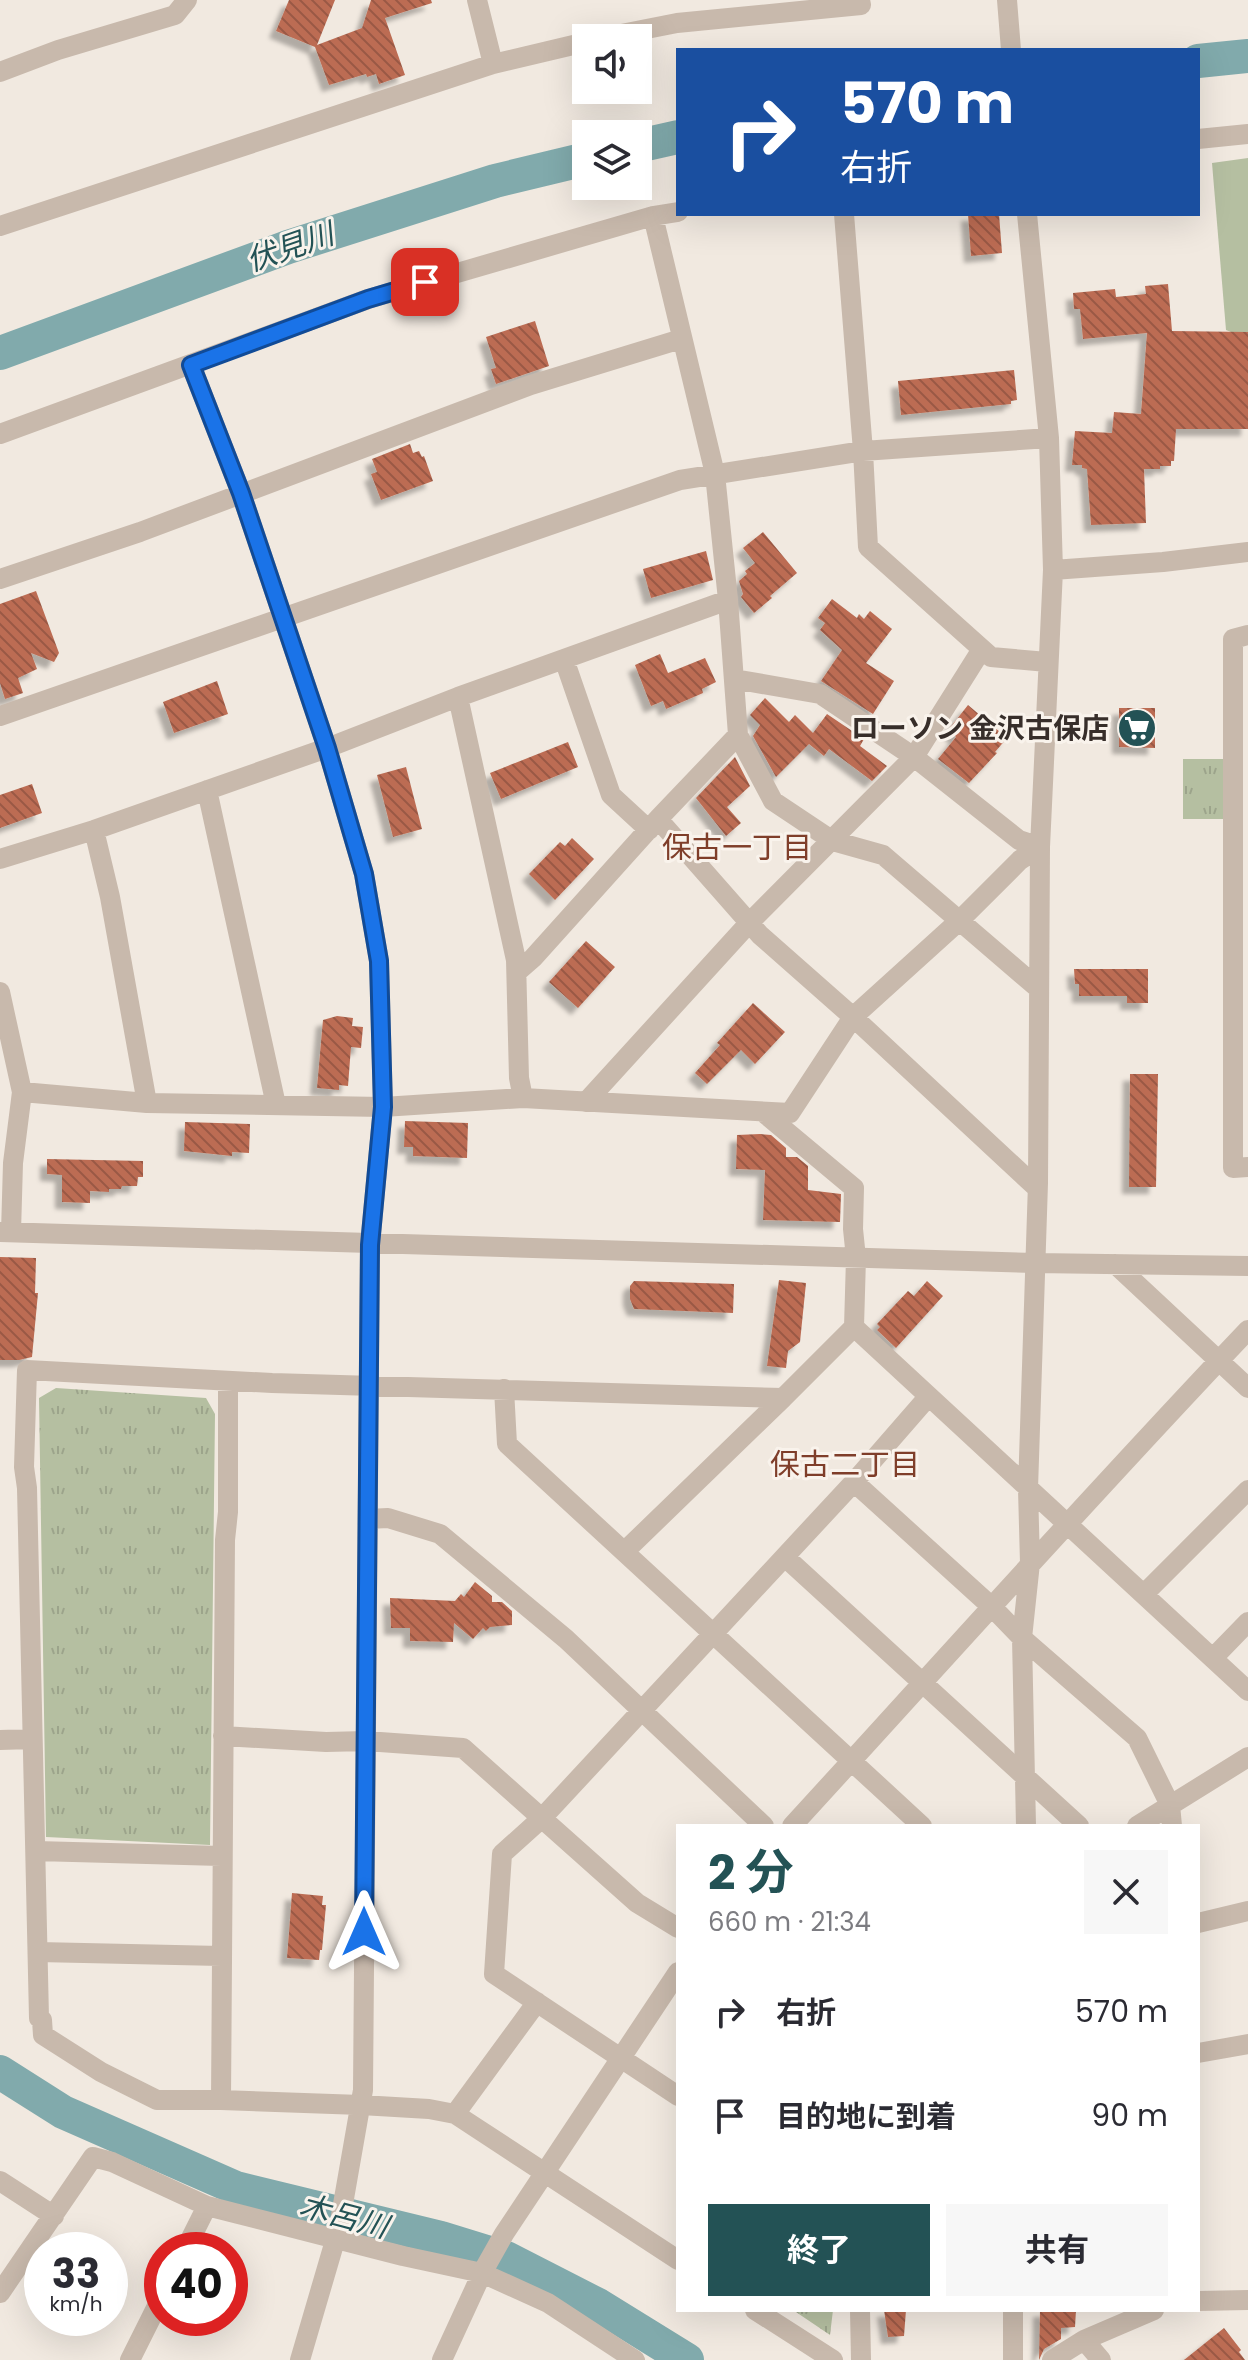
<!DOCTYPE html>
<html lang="ja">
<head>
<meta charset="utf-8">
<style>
	body { margin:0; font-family:Poppins,"Noto Sans JP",sans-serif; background:#f7f7f7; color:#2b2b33; height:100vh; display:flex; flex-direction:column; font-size:30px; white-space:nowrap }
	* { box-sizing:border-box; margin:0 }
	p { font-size:26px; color:#7c7c81 }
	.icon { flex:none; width:44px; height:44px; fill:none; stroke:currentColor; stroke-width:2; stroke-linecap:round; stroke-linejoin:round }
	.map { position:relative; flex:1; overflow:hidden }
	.side { position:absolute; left:676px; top:1824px; width:524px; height:488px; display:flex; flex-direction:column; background:#fff; border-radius:0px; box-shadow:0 8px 32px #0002 }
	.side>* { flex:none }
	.banner { position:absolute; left:676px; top:48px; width:524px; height:168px; border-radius:0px; box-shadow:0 8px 32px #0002; background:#1a4fa0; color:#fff; overflow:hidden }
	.tools { position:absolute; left:572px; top:24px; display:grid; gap:16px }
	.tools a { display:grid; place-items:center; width:80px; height:80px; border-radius:0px; background:#fff; box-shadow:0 8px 32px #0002; font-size:40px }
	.speed { position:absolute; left:24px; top:2232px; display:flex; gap:16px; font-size:40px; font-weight:700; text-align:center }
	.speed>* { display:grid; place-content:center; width:104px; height:104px; border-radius:50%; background:#fff; box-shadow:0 8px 32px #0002; line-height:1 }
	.speed small { font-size:20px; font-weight:400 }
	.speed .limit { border:12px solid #d22; background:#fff; color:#111 }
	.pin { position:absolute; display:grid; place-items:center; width:68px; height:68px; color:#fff; margin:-34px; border-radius:16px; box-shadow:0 4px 12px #0006 }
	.me { position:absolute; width:88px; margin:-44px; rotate:0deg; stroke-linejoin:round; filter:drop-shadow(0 0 6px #0008) }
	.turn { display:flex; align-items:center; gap:28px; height:168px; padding:0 32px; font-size:36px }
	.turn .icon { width:104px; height:104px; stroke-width:2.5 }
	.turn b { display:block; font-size:56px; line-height:68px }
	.round { display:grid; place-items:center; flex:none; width:84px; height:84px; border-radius:0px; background:#f7f7f7 }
	.head { display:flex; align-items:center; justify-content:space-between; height:136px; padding:0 32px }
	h1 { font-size:48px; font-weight:700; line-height:60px; color:#235255 }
	.action { display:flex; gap:16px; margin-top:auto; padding:16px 32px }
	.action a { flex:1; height:92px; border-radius:0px; background:#235255; color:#fff; font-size:32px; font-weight:700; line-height:92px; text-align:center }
	.action a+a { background:#f7f7f7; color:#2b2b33 }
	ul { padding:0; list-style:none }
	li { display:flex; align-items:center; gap:24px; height:104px; padding:0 32px }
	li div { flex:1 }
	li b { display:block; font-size:30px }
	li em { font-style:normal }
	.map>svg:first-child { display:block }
	.grass { fill:url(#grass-tufts) }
	.pitch { fill:#b5bfa1 }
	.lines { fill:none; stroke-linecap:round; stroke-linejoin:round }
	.river { stroke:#81aaac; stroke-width:34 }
	.building { fill:url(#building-back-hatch); filter:url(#shadow) }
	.minor { stroke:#c8b9ac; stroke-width:20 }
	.route-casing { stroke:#114b97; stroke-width:20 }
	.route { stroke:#1a73e8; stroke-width:14 }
	.labels { text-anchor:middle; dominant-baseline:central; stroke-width:6; stroke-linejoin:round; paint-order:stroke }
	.poi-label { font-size:28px; font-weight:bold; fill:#372e2a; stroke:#f9f3ec; text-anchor:end }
	.water-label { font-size:30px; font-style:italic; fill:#235255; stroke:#f9f3ec }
	.neighbourhood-label { font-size:30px; fill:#7f3e2a; stroke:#f9f3ec }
</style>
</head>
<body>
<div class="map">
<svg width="1248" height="2360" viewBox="0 0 1248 2360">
	<defs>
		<pattern id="grass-tufts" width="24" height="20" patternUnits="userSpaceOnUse" patternTransform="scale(2)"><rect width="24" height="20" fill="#b5bfa1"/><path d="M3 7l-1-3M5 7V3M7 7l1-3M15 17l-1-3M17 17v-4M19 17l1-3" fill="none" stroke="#9ca48b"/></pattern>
		<pattern id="building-back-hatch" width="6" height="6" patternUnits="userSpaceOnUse" patternTransform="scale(2)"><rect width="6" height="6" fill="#bc6c53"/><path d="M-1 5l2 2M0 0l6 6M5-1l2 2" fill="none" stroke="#9a5945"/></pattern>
		<filter id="shadow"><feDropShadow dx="-7" dy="7" stdDeviation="2" flood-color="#0004"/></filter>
	</defs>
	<rect width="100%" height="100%" fill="#f1e9e0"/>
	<!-- grass -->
	<path class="grass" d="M1183 759H1228L1227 819H1183Z
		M56 1388 206 1398 215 1414 210 1845 46 1837 39 1398Z
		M793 2310H833L830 2335Z"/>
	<!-- pitch -->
	<path class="pitch" d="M1248 158V339L1226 330 1212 163Z"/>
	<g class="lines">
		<!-- river -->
		<path class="river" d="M1198 61 1248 56
			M638 146 678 137
			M0 353 288 247 495 181 586 159
			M0 2072 63 2112 236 2188 441 2238 506 2258 598 2305 687 2360"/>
	</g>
	<!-- building -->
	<path class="building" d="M289 0H335L317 45 362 28 371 0H431L432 3 385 18 405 75 379 84 376 74 367 77 366 74 329 85 315 47 276 31Z
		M968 214H999L1002 253 971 256Z
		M1168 284 1172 331 1248 332V429H1176L1174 461H1171V466H1160V469H1144L1146 523 1091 525 1087 469 1082 468V465H1072L1075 431 1112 433 1114 412 1141 414 1147 333 1083 339 1080 309H1074L1073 293 1115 289 1116 297 1146 294 1145 286Z
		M535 321 549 366 496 384 491 369 496 368 486 337Z
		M1014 370 1017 400 1011 401V404L901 415 898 381Z
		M410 444 413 453 419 451 422 457 424 456 433 481 381 500 371 474 377 472 372 459Z
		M763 532 797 573 770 596 772 598 754 613 741 597 743 594 739 581 747 574 745 571 755 563 743 548Z
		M706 551 713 580 651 598 643 569Z
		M36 591 59 653 54 662 31 653 37 669 18 678 23 693 5 699 0 683V604Z
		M832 599 857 618 859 614 864 619 870 611 892 629 866 663 894 681 873 714 821 681 842 650 820 630 825 623 818 618Z
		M660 654 668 673 705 658 716 682 702 689 703 693 666 709 663 701 651 706 635 665Z
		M217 681 228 714 174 733 163 702Z
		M765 698 789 722 795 715 813 733 827 714 864 739 860 746 887 766 872 781 829 749 824 756 809 744 776 777 753 736 760 725 750 715Z
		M968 705 1007 738 995 752 997 753 969 783 938 759 956 737 949 729Z
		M1119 708H1155V748L1119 747Z
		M568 742 578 767 501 799 490 773Z
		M735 757 750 786 727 807 741 823 726 836 696 798Z
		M406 767 422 829 393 837 377 775Z
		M32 784 42 813 0 828V795Z
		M572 838 594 859 555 900 529 874 560 842 565 846Z
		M586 941 615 967 578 1008 549 982Z
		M1074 969H1148V1003H1127V996H1079V984H1075Z
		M753 1003 785 1032 755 1064 741 1050 707 1084 695 1073 720 1045 717 1043Z
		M337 1016 353 1018 352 1026 363 1027 361 1048 351 1047 348 1086 339 1085V1090L317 1088 323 1020Z
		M1130 1074H1158L1156 1187H1129Z
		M405 1121 468 1123 467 1158 413 1156V1147H404Z
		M185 1122 250 1124 249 1153 232 1152V1156L184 1151Z
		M760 1134 771 1135 786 1148V1157H797L808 1166V1190L841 1194 840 1222 763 1220 765 1170 736 1169 737 1135Z
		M47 1159 143 1161V1177H138L137 1186H122L121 1189H109V1192L90 1191V1203L62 1202V1175L47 1174Z
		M0 1257 36 1258 35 1293H38L32 1357 19 1360H0Z
		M779 1280 806 1283 800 1342 788 1351 786 1368 767 1366Z
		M634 1281 734 1284 733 1313 634 1309 630 1299V1286Z
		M927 1281 943 1296 896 1348 877 1330 880 1327 877 1324 908 1291 914 1296Z
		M475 1582 492 1596V1602H502L512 1611V1625L490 1627 486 1631 483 1628 473 1639 454 1623 453 1642 410 1641V1628H391L390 1598 455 1601 461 1594 464 1597Z
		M292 1893 323 1896 322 1905H326L322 1950H320L319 1960 287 1958Z
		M884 2310H906L904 2336 888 2337Z
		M1040 2310H1076L1075 2327 1061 2328V2339L1044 2349 1039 2360Z
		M1224 2328 1241 2350 1239 2352 1245 2360H1184Z"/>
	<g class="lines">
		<!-- minor -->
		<path class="minor" d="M477 0 493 64
			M1007 0 1011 50
			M601 38 677 23 861 5 860 0
			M0 72 58 50 175 15 187 0
			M1198 139 1248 134
			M844 214 863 451 868 547 991 657 1047 662
			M653 216 715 474 728 600 738 735 658 819 760 935 853 1017 1037 1188
			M0 226 493 64 586 42
			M191 365 241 493 327 748 364 874 379 961 383 1107 370 1245 363 2090 339 2227 300 2360
			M0 434 368 299 653 216 678 212
			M1053 570 1163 562 1248 552
			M0 579 140 532 531 385 681 339
			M1248 635 1233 639V1168L1248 1167
			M564 659 611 795 649 830
			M734 679 820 694 914 757 1019 840 1040 847
			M458 697 516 960 519 1078 523 1098
			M0 716 680 480 863 451 1049 438
			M738 735 773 801 833 841 883 855 1039 989
			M207 790 276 1105
			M94 830 110 897 147 1103
			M0 859 94 830 327 748 458 697 728 600
			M517 972 533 958 658 819
			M0 992 22 1092 147 1103 383 1107 523 1098 790 1113 853 1017 959 921 1020 860 1040 847
			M586 1102 750 922 914 757 982 649
			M0 1232 1035 1263 1248 1266
			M11 1232 13 1163 22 1092
			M1115 1264 1248 1388
			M854 1327 1248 1691
			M504 1389 507 1444 922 1826
			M854 1482 993 1608 1022 1638 1137 1738 1170 1805 1172 1826
			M368 1519 388 1518 440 1534 566 1639 764 1826
			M625 1551 783 1398
			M785 1557 1079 1826
			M1144 1594 1248 1490
			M1213 1658 1248 1622
			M223 1736 326 1742 366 1741 463 1748 637 1903 678 1928
			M0 1740 32 1739
			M792 1826C944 1660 1093 1493 1248 1330
			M1026 1826 1022 1638 1030 1563 1028 1489 1038 1183 1040 847 1053 570 1049 438 1027 214
			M1137 1826 1248 1757
			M36 1851 221 1856
			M1198 1923 1248 1911
			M38 1952 221 1956
			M1198 2053 1248 2044
			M678 2096 494 1974 502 1854 542 1818 854 1482 928 1397
			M221 2100 225 1540 228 1512V1381
			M455 2114 537 2002
			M0 2181 54 2216
			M185 2250 207 2206
			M678 2260 455 2114 429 2109 361 2105 221 2100H157L101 2072 43 2035 42 2020 39 2018 27 1488 24 1467 27 1370 272 1383 783 1398 854 1327 856 1258 853 1229 854 1188 763 1112
			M0 2293 93 2157 112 2162 207 2206 403 2256 482 2273 548 2303 635 2360
			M1198 2301 1248 2300
			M755 2310 833 2360
			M860 2310 861 2360
			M1013 2310V2360
			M1084 2340 1154 2310
			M130 2360 162 2296
			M442 2360 482 2273 504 2234 678 1972
			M1052 2360 1084 2340 1101 2360"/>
	</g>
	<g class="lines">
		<!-- route casing -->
		<g class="route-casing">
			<path id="route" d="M364 1932 370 1245 383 1107 379 961 364 874 327 748 241 493 191 365 368 299 425 282"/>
		</g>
		<!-- route -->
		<use href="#route" class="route"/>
	</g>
	<!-- icons -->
	<defs>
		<g id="supermarket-disc" transform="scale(2)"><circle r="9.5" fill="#235255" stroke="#f9f3ec"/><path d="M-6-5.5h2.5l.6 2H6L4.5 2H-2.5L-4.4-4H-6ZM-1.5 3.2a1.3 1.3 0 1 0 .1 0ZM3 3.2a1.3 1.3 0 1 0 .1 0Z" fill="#fff"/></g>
	</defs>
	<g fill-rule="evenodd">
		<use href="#supermarket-disc" x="1137" y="728"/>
	</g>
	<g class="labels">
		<!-- poi labels -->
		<g class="poi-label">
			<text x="1109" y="728">ローソン 金沢古保店</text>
		</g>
		<!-- water labels -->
		<g class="water-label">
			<text transform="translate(290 247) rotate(-19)">伏見川</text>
			<text transform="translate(344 2216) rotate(15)">木呂川</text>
		</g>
		<!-- neighbourhood labels -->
		<g class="neighbourhood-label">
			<text x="737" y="847">保古一丁目</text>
			<text x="845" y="1464">保古二丁目</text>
		</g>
	</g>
</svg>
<div class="tools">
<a><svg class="icon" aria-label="sound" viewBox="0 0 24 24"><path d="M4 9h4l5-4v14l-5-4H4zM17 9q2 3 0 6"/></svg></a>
<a><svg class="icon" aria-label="layers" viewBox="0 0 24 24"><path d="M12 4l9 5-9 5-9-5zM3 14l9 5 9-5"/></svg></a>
</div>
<div class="speed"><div>33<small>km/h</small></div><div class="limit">40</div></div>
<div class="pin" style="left:425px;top:282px;background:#d93025"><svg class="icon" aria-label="arrive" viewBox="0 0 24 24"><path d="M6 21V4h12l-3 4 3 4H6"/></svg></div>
<svg class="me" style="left:364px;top:1932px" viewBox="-20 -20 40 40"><path d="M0-17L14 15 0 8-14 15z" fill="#1a73e8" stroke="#fff" stroke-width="4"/></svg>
<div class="banner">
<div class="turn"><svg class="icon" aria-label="right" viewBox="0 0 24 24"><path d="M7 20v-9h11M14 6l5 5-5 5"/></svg><div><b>570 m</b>右折</div></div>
</div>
<section class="side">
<div class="head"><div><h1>2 分</h1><p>660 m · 21:34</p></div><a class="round"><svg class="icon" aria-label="close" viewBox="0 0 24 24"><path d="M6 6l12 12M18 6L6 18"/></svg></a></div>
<ul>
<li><svg class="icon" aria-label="right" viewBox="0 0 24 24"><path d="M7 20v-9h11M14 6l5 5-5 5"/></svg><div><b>右折</b></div><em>570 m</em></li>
<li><svg class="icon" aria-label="arrive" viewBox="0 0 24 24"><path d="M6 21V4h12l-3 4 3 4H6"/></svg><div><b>目的地に到着</b></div><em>90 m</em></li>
</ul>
<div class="action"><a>終了</a><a>共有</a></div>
</section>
</div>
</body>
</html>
